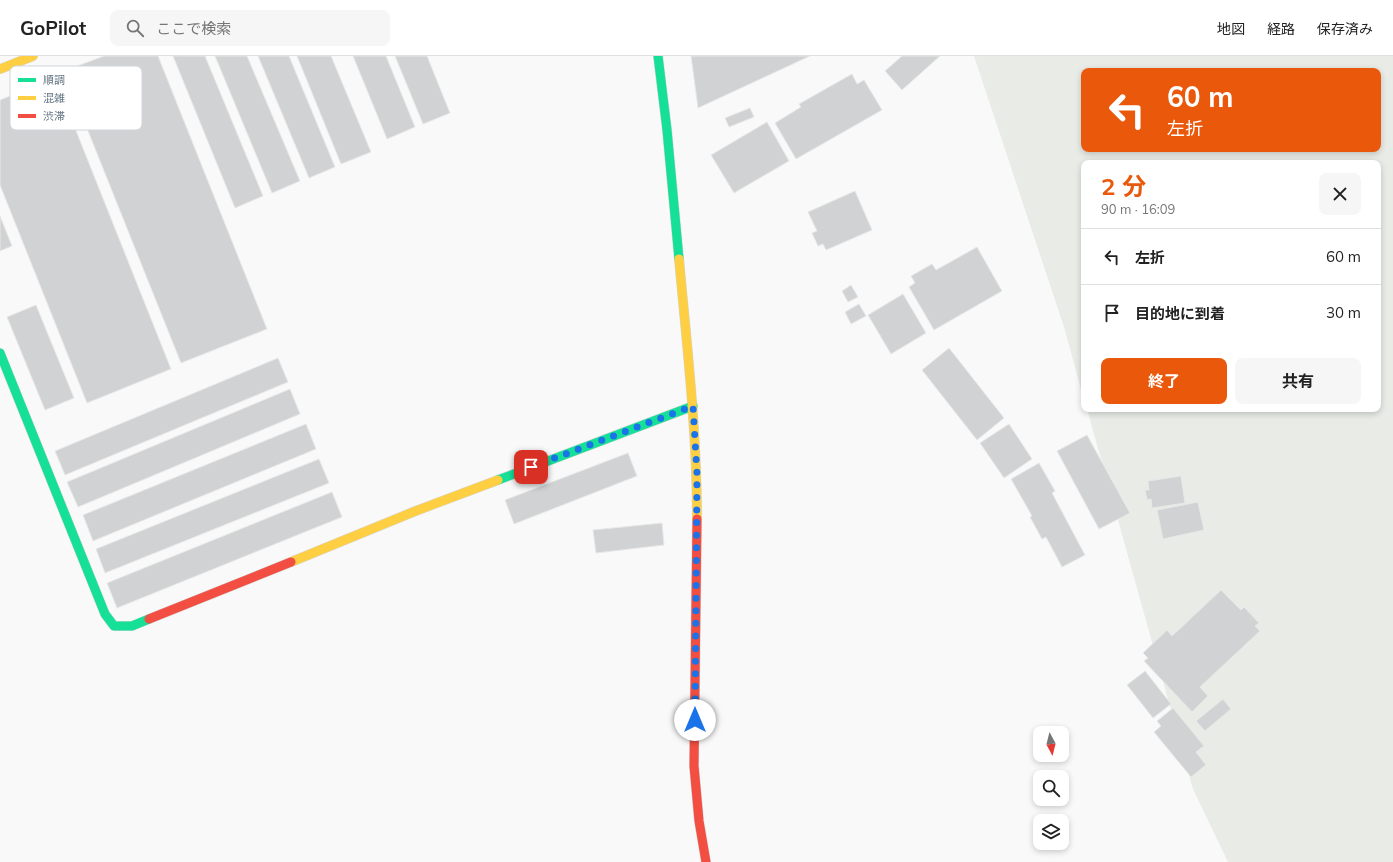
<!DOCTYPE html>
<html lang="ja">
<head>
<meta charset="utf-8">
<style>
	body { margin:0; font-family:Mulish,"Noto Sans JP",sans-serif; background:#f6f6f6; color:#222; height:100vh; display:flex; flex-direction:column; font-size:15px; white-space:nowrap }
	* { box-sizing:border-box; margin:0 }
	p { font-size:13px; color:#767676 }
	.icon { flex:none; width:22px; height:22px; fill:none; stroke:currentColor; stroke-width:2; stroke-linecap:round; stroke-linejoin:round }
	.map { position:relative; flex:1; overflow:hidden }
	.panel { position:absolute; left:1081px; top:104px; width:300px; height:252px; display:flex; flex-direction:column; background:#fff; border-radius:8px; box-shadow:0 2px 6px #0003 }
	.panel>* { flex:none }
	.banner { position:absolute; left:1081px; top:12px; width:300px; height:84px; border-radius:8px; box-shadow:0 2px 6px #0003; background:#ea580c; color:#fff; overflow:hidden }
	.needle { width:26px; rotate:173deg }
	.controls { position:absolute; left:1033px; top:670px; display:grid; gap:8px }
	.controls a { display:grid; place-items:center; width:36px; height:36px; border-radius:8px; background:#fff; box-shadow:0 2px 6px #0003; font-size:20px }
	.pin { position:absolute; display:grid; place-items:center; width:34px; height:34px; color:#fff; margin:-17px; border-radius:8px; box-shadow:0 2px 6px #0006 }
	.me { position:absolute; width:44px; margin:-22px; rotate:0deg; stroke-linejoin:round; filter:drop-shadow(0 0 3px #0008) }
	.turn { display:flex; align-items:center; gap:14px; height:84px; padding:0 20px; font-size:18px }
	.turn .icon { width:52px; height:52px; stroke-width:2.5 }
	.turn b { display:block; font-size:28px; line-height:34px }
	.round { display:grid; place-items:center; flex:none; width:42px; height:42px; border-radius:8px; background:#f6f6f6 }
	.overview { display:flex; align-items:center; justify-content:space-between; height:68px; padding:0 20px }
	h1 { font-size:24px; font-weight:700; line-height:30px; color:#ea580c }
	.button { display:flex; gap:8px; margin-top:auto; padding:8px 20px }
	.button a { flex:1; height:46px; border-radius:8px; background:#ea580c; color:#fff; font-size:16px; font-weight:700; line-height:46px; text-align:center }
	.button a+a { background:#f6f6f6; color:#222 }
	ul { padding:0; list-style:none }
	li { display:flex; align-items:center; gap:12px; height:56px; padding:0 20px; border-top:1px solid #e0e0e0 }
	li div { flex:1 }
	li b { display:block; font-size:15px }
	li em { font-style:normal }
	header { display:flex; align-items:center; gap:24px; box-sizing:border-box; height:56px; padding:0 20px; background:#fff; border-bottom:1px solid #e0e0e0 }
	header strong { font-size:19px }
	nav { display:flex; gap:22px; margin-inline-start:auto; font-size:14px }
	.search { width:280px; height:36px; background:#f6f6f6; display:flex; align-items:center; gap:10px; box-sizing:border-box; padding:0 14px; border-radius:8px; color:#767676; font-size:15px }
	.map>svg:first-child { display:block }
	.green { fill:#e8ebe6; fill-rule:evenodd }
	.building { fill:#d0d2d3; stroke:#e8e8e8 }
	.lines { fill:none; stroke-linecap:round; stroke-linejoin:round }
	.fast-casing { stroke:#d5d6d7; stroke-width:10 }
	.slow-casing { stroke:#d5d6d7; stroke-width:10 }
	.jam-casing { stroke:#d5d6d7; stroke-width:10 }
	.fast { stroke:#16e098; stroke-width:9 }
	.slow { stroke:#ffcf43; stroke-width:9 }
	.jam { stroke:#f24e42; stroke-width:9 }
	.route { stroke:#1a73e8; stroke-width:7; stroke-dasharray:0 12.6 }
	.key { fill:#fff; stroke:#d1d6da; stroke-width:1 }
	.key-label { font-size:11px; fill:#657683 }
</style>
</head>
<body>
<header>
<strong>GoPilot</strong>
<div class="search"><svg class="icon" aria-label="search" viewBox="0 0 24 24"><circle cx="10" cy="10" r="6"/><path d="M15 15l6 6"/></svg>ここで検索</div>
<nav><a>地図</a><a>経路</a><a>保存済み</a></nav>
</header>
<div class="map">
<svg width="1393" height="806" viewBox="0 0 1393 806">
	<rect width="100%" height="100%" fill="#f9f9f9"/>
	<!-- green -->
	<path class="green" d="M974 0H1393V806H1228L1193 733 1087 353H1378V107H1084V344L1064 271ZM1084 15H1378V93H1084Z"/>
	<!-- building -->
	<path class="building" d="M104 0H158L267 273 181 307 64 15Z
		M173 0H205L263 140 235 152Z
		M215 0H247L300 125 272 137Z
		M258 0H289L335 111 309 122Z
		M297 0H331L371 96 341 108Z
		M353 0H386L415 71 387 83Z
		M395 0H427L450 57 423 68Z
		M691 0H810L698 52Z
		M902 0H940L902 34 885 15Z
		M852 18 857 28 864 24 882 54 796 103 775 67 801 51 799 48Z
		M55 22 171 313 87 347 0 129V44Z
		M750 52 754 61 729 71 725 62Z
		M767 66 789 105 734 137 711 99Z
		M855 135 872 174 826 194 823 188 818 190 812 177 817 175 808 156Z
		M0 160 12 190 0 195Z
		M977 191 1002 235 934 274 909 231 915 227 911 220 932 208 936 214Z
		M851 229 858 241 848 246 842 235Z
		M903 238 926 277 891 298 868 259Z
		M859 248 866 260 851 268 845 256Z
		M36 249 74 342 45 354 7 261Z
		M949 292 1004 362 977 384 922 314Z
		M278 302 288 326 65 419 55 395Z
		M290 333 300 358 78 451 67 426Z
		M306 368 316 393 93 485 83 459Z
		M1009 368 1032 403 1004 422 980 387Z
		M1087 379 1130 457 1099 473 1057 395Z
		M628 397 637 420 514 468 505 444Z
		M319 403 329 427 105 517 96 493Z
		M1039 407 1055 435 1052 437 1085 499 1062 511 1046 481 1042 483 1030 461 1032 460 1011 423Z
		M1181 420 1185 447 1152 452 1151 443 1147 444 1145 434H1149L1148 425Z
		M332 436 342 461 117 552 107 527Z
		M1198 446 1204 474 1163 483 1157 454Z
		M662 467 664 489 596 497 593 474Z
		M1221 534 1241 554 1244 551 1259 567 1255 570 1260 575 1200 631 1208 640 1192 656 1144 605 1148 602 1143 597 1167 574 1172 580Z
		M1145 615 1171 648 1153 662 1127 629Z
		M1223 643 1231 653 1205 675 1196 665Z
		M1173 652 1204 690 1196 696 1206 709 1191 721 1154 676 1161 670 1157 665Z"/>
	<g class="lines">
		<!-- fast casing -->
		<g class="fast-casing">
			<path id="fast" d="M658 0 667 74 679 203
				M0 297 105 558 114 570H132L149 563
				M498 424 693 350"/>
		</g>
		<!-- slow casing -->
		<g class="slow-casing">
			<path id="slow" d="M0 13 33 0
				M679 203C687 290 697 376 697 463
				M291 506 413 456 498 424"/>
		</g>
		<!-- jam casing -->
		<g class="jam-casing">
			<path id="jam" d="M697 463 694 710 699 765 706 806
				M149 563 291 506"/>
		</g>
		<!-- fast -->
		<use href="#fast" class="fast"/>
		<!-- slow -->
		<use href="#slow" class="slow"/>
		<!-- jam -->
		<use href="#jam" class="jam"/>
	</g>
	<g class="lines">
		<!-- route -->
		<path class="route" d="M531 411 693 350 697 418 695 664"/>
	</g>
	<!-- legend -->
	<rect x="10" y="10" width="132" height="64" rx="6" class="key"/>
	<rect x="18" y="22" width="18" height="4" fill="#16e098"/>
	<rect x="18" y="40" width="18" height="4" fill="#ffcf43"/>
	<rect x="18" y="58" width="18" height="4" fill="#f24e42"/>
	<g class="key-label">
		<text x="43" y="28">順調</text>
		<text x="43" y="46">混雑</text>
		<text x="43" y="64">渋滞</text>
	</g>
</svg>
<div class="controls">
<a><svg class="needle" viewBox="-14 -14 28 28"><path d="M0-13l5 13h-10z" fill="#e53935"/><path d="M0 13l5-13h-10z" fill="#767676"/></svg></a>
<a><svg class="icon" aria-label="search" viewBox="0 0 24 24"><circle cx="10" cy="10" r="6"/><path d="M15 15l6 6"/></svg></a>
<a><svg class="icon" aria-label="layers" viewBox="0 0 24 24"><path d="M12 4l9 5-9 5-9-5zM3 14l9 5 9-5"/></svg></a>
</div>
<div class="pin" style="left:531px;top:411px;background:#d93025"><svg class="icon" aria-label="arrive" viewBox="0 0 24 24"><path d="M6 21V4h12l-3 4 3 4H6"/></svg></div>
<svg class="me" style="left:695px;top:664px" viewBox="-20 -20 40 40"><circle r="19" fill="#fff"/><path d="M0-13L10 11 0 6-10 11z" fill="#1a73e8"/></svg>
<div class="banner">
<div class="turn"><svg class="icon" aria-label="left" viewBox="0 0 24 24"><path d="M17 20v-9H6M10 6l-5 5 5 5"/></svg><div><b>60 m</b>左折</div></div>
</div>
<section class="panel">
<div class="overview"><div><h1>2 分</h1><p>90 m · 16:09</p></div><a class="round"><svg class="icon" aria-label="close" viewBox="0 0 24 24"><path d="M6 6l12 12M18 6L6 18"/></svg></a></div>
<ul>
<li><svg class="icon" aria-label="left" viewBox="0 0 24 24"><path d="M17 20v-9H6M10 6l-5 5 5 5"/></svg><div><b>左折</b></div><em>60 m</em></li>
<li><svg class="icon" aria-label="arrive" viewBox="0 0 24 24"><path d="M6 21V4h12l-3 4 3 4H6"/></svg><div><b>目的地に到着</b></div><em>30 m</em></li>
</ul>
<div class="button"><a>終了</a><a>共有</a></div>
</section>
</div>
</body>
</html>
